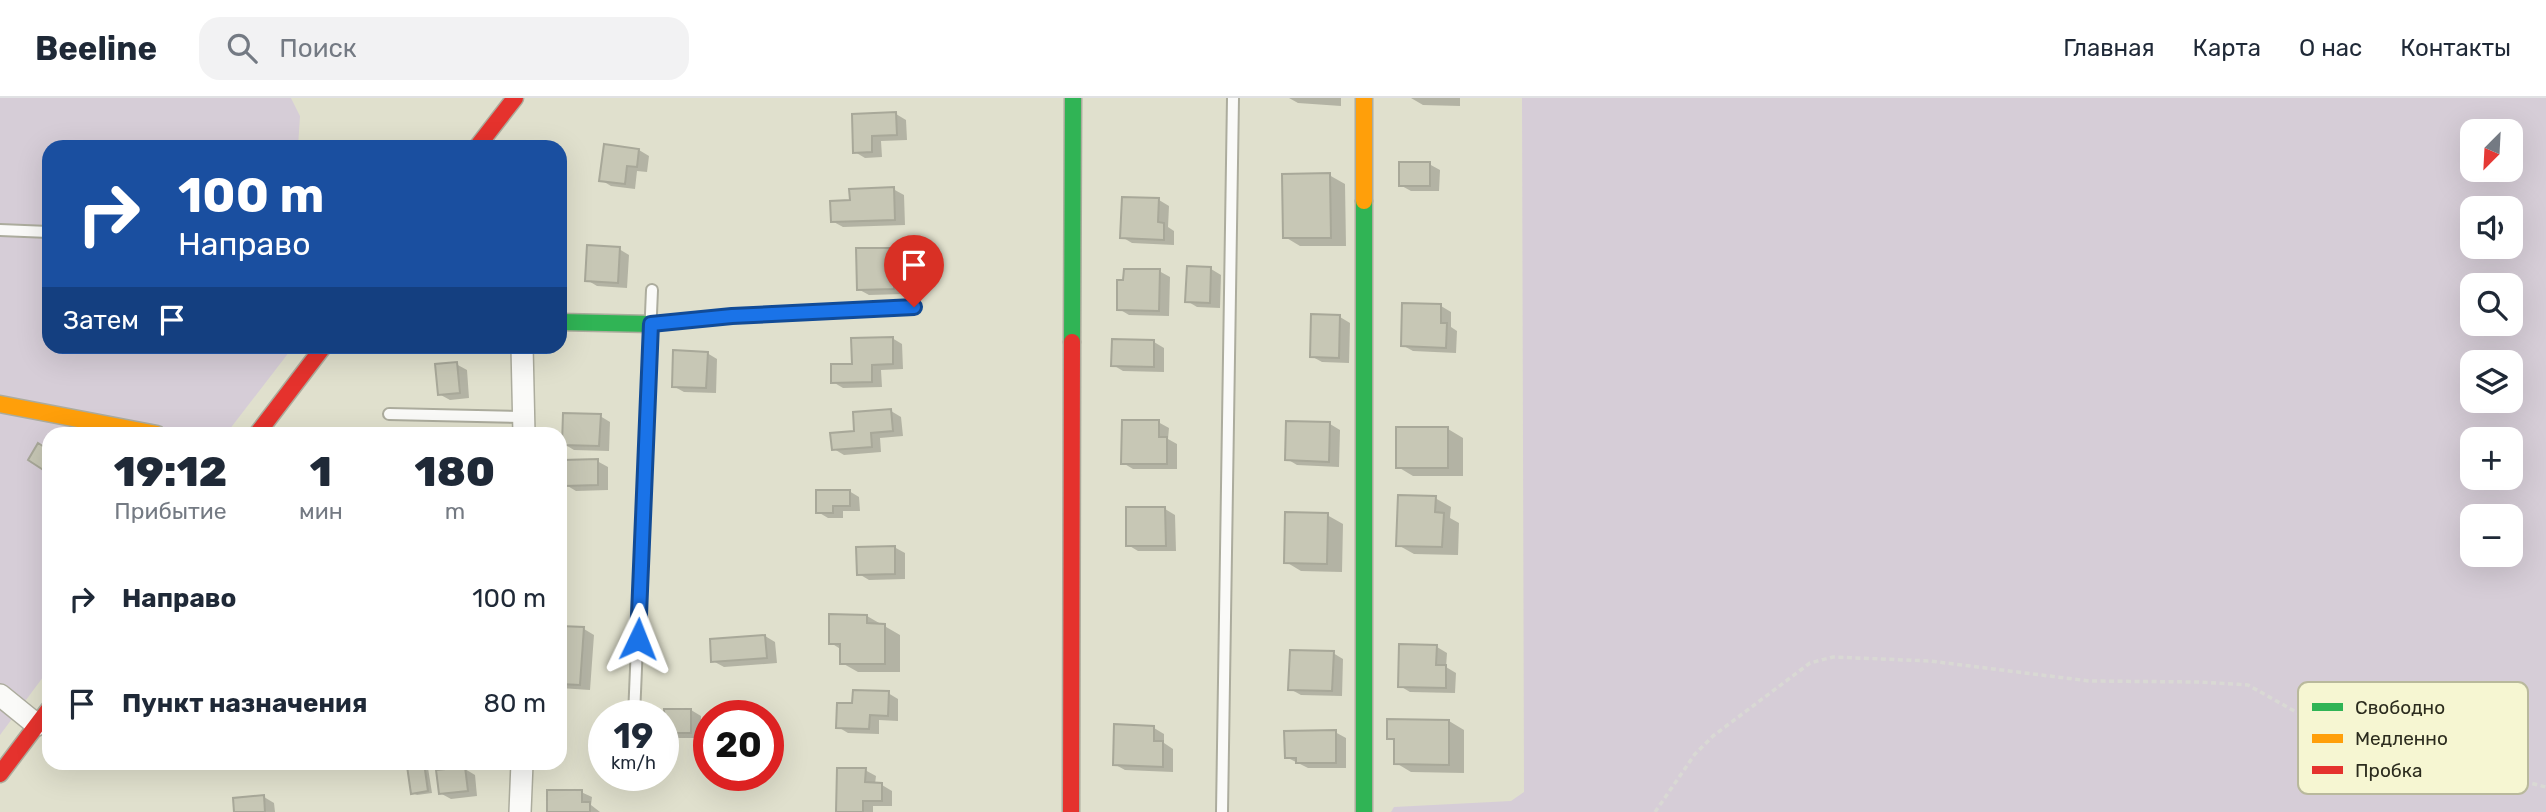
<!DOCTYPE html>
<html lang="ru">
<head>
<meta charset="utf-8">
<style>
	body { margin:0; font-family:Rubik,sans-serif; background:#f2f2f3; color:#1f2937; height:100vh; display:flex; flex-direction:column; font-size:26px; white-space:nowrap }
	* { box-sizing:border-box; margin:0 }
	p { font-size:23px; color:#747a83 }
	.icon { flex:none; width:38px; height:38px; fill:none; stroke:currentColor; stroke-width:2; stroke-linecap:round; stroke-linejoin:round }
	.map { position:relative; flex:1; overflow:hidden }
	.sheet { position:absolute; left:42px; top:329px; width:525px; height:343px; display:flex; flex-direction:column; background:#fff; border-radius:21px; box-shadow:0 7px 28px #0002 }
	.sheet>* { flex:none }
	.guide { position:absolute; left:42px; top:42px; width:525px; height:214px; border-radius:21px; box-shadow:0 7px 28px #0002; background:#1a4fa0; color:#fff; overflow:hidden }
	.needle { width:46px; rotate:204deg }
	.fabs { position:absolute; left:2460px; top:21px; display:grid; gap:14px }
	.fabs a { display:grid; place-items:center; width:63px; height:63px; border-radius:14px; background:#fff; box-shadow:0 7px 28px #0002; font-size:35px }
	.speed { position:absolute; left:588px; top:602px; display:flex; gap:14px; font-size:35px; font-weight:700; text-align:center }
	.speed>* { display:grid; place-content:center; width:91px; height:91px; border-radius:50%; background:#fff; box-shadow:0 7px 28px #0002; line-height:1 }
	.speed small { font-size:18px; font-weight:400 }
	.speed .limit { border:10px solid #d22; background:#fff; color:#111 }
	.pin { position:absolute; display:grid; place-items:center; width:60px; height:60px; color:#fff; margin:-72px -30px; border-radius:50% 50% 50% 0; rotate:-45deg; box-shadow:0 0 7px #0007 }
	.pin .icon { rotate:45deg }
	.me { position:absolute; width:77px; margin:-38px; rotate:2deg; stroke-linejoin:round; filter:drop-shadow(0 0 5px #0008) }
	.turn { display:flex; align-items:center; gap:24px; height:147px; padding:0 21px; font-size:32px }
	.turn .icon { width:91px; height:91px; stroke-width:2.5 }
	.turn b { display:block; font-size:49px; line-height:60px }
	.then { display:flex; align-items:center; height:66px; padding:0 21px; background:#0003; gap:14px; font-size:26px }
	.eta { display:flex; justify-content:space-evenly; align-items:center; height:119px; text-align:center }
	.eta b { font-size:42px; font-weight:800; line-height:49px }
	ul { padding:0; list-style:none }
	li { display:flex; align-items:center; gap:21px; height:105px; padding:0 21px }
	li div { flex:1 }
	li b { display:block; font-size:26px }
	li em { font-style:normal }
	header { display:flex; align-items:center; gap:42px; box-sizing:border-box; height:98px; padding:0 35px; background:#fff; border-bottom:2px solid #e0e1e3 }
	header strong { font-size:33px }
	nav { display:flex; gap:38px; margin-inline-start:auto; font-size:24px }
	.search { width:490px; height:63px; background:#f2f2f3; display:flex; align-items:center; gap:18px; box-sizing:border-box; padding:0 24px; border-radius:21px; color:#747a83; font-size:26px }
	.map>svg:first-child { display:block }
	.green { fill:#d6cdd7; fill-rule:evenodd }
	.shadow { fill:#0003 }
	.building { fill:#c7c7b5; stroke:#a8a899; stroke-width:2 }
	.lines { fill:none; stroke-linecap:round; stroke-linejoin:round }
	.lane-casing { stroke:#acac9d; stroke-width:14 }
	.street-casing { stroke:#acac9d; stroke-width:24 }
	.fast-casing { stroke:#acac9d; stroke-width:19 }
	.slow-casing { stroke:#acac9d; stroke-width:19 }
	.jam-casing { stroke:#acac9d; stroke-width:19 }
	.path { stroke:#d9d9d4; stroke-width:3.5; stroke-dasharray:5 3.5; stroke-linecap:butt }
	.lane { stroke:#fafaf8; stroke-width:10 }
	.street { stroke:#fafaf8; stroke-width:21 }
	.fast { stroke:#30b455; stroke-width:16 }
	.slow { stroke:#ff9f0a; stroke-width:16 }
	.jam { stroke:#e5322d; stroke-width:16 }
	.route-casing { stroke:#114b97; stroke-width:18 }
	.route { stroke:#1a73e8; stroke-width:12 }
	.key { fill:#f6f6d2; stroke:#b9b99c; stroke-width:2 }
	.key-label { font-size:19px; fill:#2c2c1e }
</style>
</head>
<body>
<header>
<strong>Beeline</strong>
<div class="search"><svg class="icon" aria-label="search" viewBox="0 0 24 24"><circle cx="10" cy="10" r="6"/><path d="M15 15l6 6"/></svg>Поиск</div>
<nav><a>Главная</a><a>Карта</a><a>О нас</a><a>Контакты</a></nav>
</header>
<div class="map">
<svg width="2546" height="714" viewBox="0 0 2546 714">
	<rect width="100%" height="100%" fill="#e0e0cd"/>
	<!-- green -->
	<path class="green" d="M0 0H291L300 18 298 49H49V248L293 249 226 336H49V571L0 637Z
		M1522 0H2546V714H1391L1394 709 1511 703 1524 694ZM2473 33H2511V72H2473ZM2473 110H2511V149H2473ZM2473 187H2511V226H2473ZM2473 264H2511V303H2473ZM2473 341H2511V380H2473ZM2473 418H2511V457H2473Z"/>
	<!-- shadow -->
	<path class="shadow" d="M1289 0H1341V8L1298 5Z
		M1411 0H1460V8L1423 7Z
		M896 16 906 22 907 42 881 43 882 59 865 60 855 54Z
		M605 48 639 52 649 58 647 74 637 73 635 91 611 88 601 82Z
		M1429 66 1440 72 1439 93H1411L1400 87Z
		M1329 77 1345 86 1346 148H1300L1285 139Z
		M893 91 904 97 905 127 843 129 832 123Z
		M1159 102 1169 108 1168 129 1174 133V147L1132 145 1122 139Z
		M619 151 629 157 627 190 597 188 587 182Z
		M893 152 903 158 904 196 869 197 858 191Z
		M1211 171 1221 177 1220 210 1197 209 1187 203Z
		M1159 173 1170 179 1169 218 1129 217 1119 211Z
		M1441 208 1451 214V229L1457 233 1456 255 1413 253 1402 247Z
		M1340 219 1350 225 1349 265 1322 264 1311 258Z
		M892 240 902 246 903 271 881 272 882 289 843 290 833 284Z
		M1154 244 1164 250V274L1123 273 1113 267Z
		M707 255 717 261 716 295 684 294 673 288Z
		M456 266 467 272 469 300 450 302 439 296Z
		M891 313 901 319 903 338 880 340 881 354 844 357 834 351Z
		M600 318 610 324 609 353 574 352 564 346Z
		M1158 324 1169 330 1168 341 1177 346V371H1133L1123 365Z
		M1330 326 1340 332 1339 369 1297 367 1287 361Z
		M1448 331 1463 340V378H1413L1398 369Z
		M597 363 608 369V392L576 393 566 387Z
		M849 393 859 399 860 413H843V420H828L818 414Z
		M1435 400 1451 409 1450 420 1459 425 1458 457 1414 456 1398 447Z
		M1165 411 1175 417 1176 453H1138L1128 447Z
		M1327 417 1343 426 1342 474 1301 473 1286 464Z
		M894 449 905 455V481L869 482 859 476Z
		M867 518 900 537V574H858L842 565V552L831 545Z
		M560 529 584 531 594 537 590 592 560 590Z
		M765 538 775 544 777 565 724 569 713 563Z
		M1437 549 1447 555 1446 569 1456 575 1455 595 1410 594 1400 588Z
		M1333 555 1343 561 1342 598 1301 597 1290 591Z
		M888 595 898 601V623L879 622V636L848 635 838 629 854 607Z
		M691 612 701 618V640H677L667 634Z
		M1449 623 1464 632V675L1411 674 1396 665V644L1389 640Z
		M1154 630 1164 636V645L1173 651V674L1125 672 1114 666Z
		M1335 634 1346 640V670H1308L1286 659Z
		M424 667 428 670 432 695 417 697 412 695Z
		M465 671 475 677 477 698 451 701 440 695Z
		M865 672 876 678 875 686 882 687 892 693V708H873V714H838Z
		M581 694 592 699 591 707 600 714H549Z
		M264 699 274 705 275 714H235Z"/>
	<!-- building -->
	<path class="building" d="M896 14 897 37 872 38V54L853 55 852 16Z
		M604 46 639 51 637 69 627 68 625 86 599 83Z
		M1399 64H1430V88H1399Z
		M1330 75 1331 140H1283L1282 76Z
		M894 89 895 122 831 124 830 103 850 102 849 91Z
		M1122 99 1159 100 1158 124 1164 125V142L1120 140Z
		M47 147H49V184L44 183Z
		M587 147 620 149 618 185 585 183Z
		M856 150H894V191L857 192Z
		M1187 168 1211 169 1210 205 1185 204Z
		M1124 171H1160L1159 213 1117 212V182H1123Z
		M1402 205 1441 206V225H1447L1446 250 1401 248Z
		M1311 216 1340 217 1339 260 1310 259Z
		M893 239V266L872 267V284L831 285V266H852L851 240Z
		M1112 241 1154 242V269L1111 268Z
		M673 252 708 254 706 290 672 289Z
		M457 264 460 295 438 297 435 266Z
		M891 311 893 333 871 335 872 349 832 352 830 335 854 333 853 314Z
		M563 315 601 316 599 348 562 347Z
		M1122 322H1159V339H1167V366H1121Z
		M1286 323 1330 324 1329 364 1285 362Z
		M1396 329H1448V370H1396Z
		M38 345 49 352 48 375 28 362Z
		M598 361V387L564 388 563 362Z
		M816 392H850V408H833V415H816Z
		M1398 397 1436 398 1435 414 1444 415 1442 449 1396 448Z
		M1126 409H1165L1166 448H1126Z
		M1285 414 1328 415 1327 466 1284 465Z
		M895 448V476L857 477 856 449Z
		M829 516 867 517V525L885 526V566H840V546H829Z
		M560 528 584 529 580 587 560 586Z
		M765 537 767 560 711 564 710 541Z
		M1399 546 1437 547 1436 567H1446V590L1398 589Z
		M1290 552 1334 553 1332 593 1288 592Z
		M853 592 889 593 888 618 870 617 869 631 836 630 837 605H852Z
		M664 611H691V635H665Z
		M1387 621 1449 622V667L1394 666V641H1387Z
		M1114 626 1154 628V643H1163V669L1113 667Z
		M1336 632V665H1296V660H1285L1284 633Z
		M424 665 428 693 411 696 407 668Z
		M465 669 468 693 439 696 436 672Z
		M837 670H866L865 684 882 685V703H863V714H836Z
		M547 692H582V704H590V714H547Z
		M264 697 265 714H234L233 700Z"/>
	<g class="lines">
		<!-- lane casing -->
		<g class="lane-casing">
			<path id="lane" d="M0 132 49 134
				M651 226 732 218 914 209
				M389 316 524 319
				M634 618 652 192
				M1222 714 1233 0"/>
		</g>
		<!-- street casing -->
		<g class="street-casing">
			<path id="street" d="M522 248 524 336
				M0 597 37 627
				M520 714 522 665"/>
		</g>
		<!-- fast casing -->
		<g class="fast-casing">
			<path id="fast" d="M1364 103V714
				M560 224 651 226
				M1072 244 1073 0"/>
		</g>
		<!-- slow casing -->
		<g class="slow-casing">
			<path id="slow" d="M1364 0V103
				M0 306 157 336"/>
		</g>
		<!-- jam casing -->
		<g class="jam-casing">
			<path id="jam" d="M477 49 515 0
				M257 336 324 248
				M0 676 49 611
				M1071 714 1072 244"/>
		</g>
		<!-- path -->
		<path class="path" d="M1655 714 1695 656 1713 638 1810 565 1833 559 1930 563 2089 583 2198 584 2248 587 2330 633 2546 689"/>
		<!-- lane -->
		<use href="#lane" class="lane"/>
		<!-- street -->
		<use href="#street" class="street"/>
		<!-- fast -->
		<use href="#fast" class="fast"/>
		<!-- slow -->
		<use href="#slow" class="slow"/>
		<!-- jam -->
		<use href="#jam" class="jam"/>
	</g>
	<g class="lines">
		<!-- route casing -->
		<g class="route-casing">
			<path id="route" d="M638 541 651 226 732 218 914 209"/>
		</g>
		<!-- route -->
		<use href="#route" class="route"/>
	</g>
	<!-- legend -->
	<rect x="2298" y="584" width="230" height="112" rx="10" class="key"/>
	<rect x="2312" y="605" width="31" height="8" fill="#30b455"/>
	<rect x="2312" y="636" width="31" height="9" fill="#ff9f0a"/>
	<rect x="2312" y="668" width="31" height="8" fill="#e5322d"/>
	<g class="key-label">
		<text x="2355" y="616">Свободно</text>
		<text x="2355" y="647">Медленно</text>
		<text x="2355" y="679">Пробка</text>
	</g>
</svg>
<div class="fabs">
<a><svg class="needle" viewBox="-14 -14 28 28"><path d="M0-13l5 13h-10z" fill="#e53935"/><path d="M0 13l5-13h-10z" fill="#747a83"/></svg></a>
<a><svg class="icon" aria-label="sound" viewBox="0 0 24 24"><path d="M4 9h4l5-4v14l-5-4H4zM17 9q2 3 0 6"/></svg></a>
<a><svg class="icon" aria-label="search" viewBox="0 0 24 24"><circle cx="10" cy="10" r="6"/><path d="M15 15l6 6"/></svg></a>
<a><svg class="icon" aria-label="layers" viewBox="0 0 24 24"><path d="M12 4l9 5-9 5-9-5zM3 14l9 5 9-5"/></svg></a>
<a>+</a>
<a>−</a>
</div>
<div class="speed"><div>19<small>km/h</small></div><div class="limit">20</div></div>
<div class="pin" style="left:914px;top:209px;background:#d93025"><svg class="icon" aria-label="arrive" viewBox="0 0 24 24"><path d="M6 21V4h12l-3 4 3 4H6"/></svg></div>
<svg class="me" style="left:638px;top:541px" viewBox="-20 -20 40 40"><path d="M0-17L14 15 0 8-14 15z" fill="#1a73e8" stroke="#fff" stroke-width="4"/></svg>
<div class="guide">
<div class="turn"><svg class="icon" aria-label="right" viewBox="0 0 24 24"><path d="M7 20v-9h11M14 6l5 5-5 5"/></svg><div><b>100 m</b>Направо</div></div>
<div class="then">Затем<svg class="icon" aria-label="arrive" viewBox="0 0 24 24"><path d="M6 21V4h12l-3 4 3 4H6"/></svg></div>
</div>
<section class="sheet">
<div class="eta">
<div><b>19:12</b><p>Прибытие</p></div>
<div><b>1</b><p>мин</p></div>
<div><b>180</b><p>m</p></div>
</div>
<ul>
<li><svg class="icon" aria-label="right" viewBox="0 0 24 24"><path d="M7 20v-9h11M14 6l5 5-5 5"/></svg><div><b>Направо</b></div><em>100 m</em></li>
<li><svg class="icon" aria-label="arrive" viewBox="0 0 24 24"><path d="M6 21V4h12l-3 4 3 4H6"/></svg><div><b>Пункт назначения</b></div><em>80 m</em></li>
</ul>
</section>
</div>
</body>
</html>
